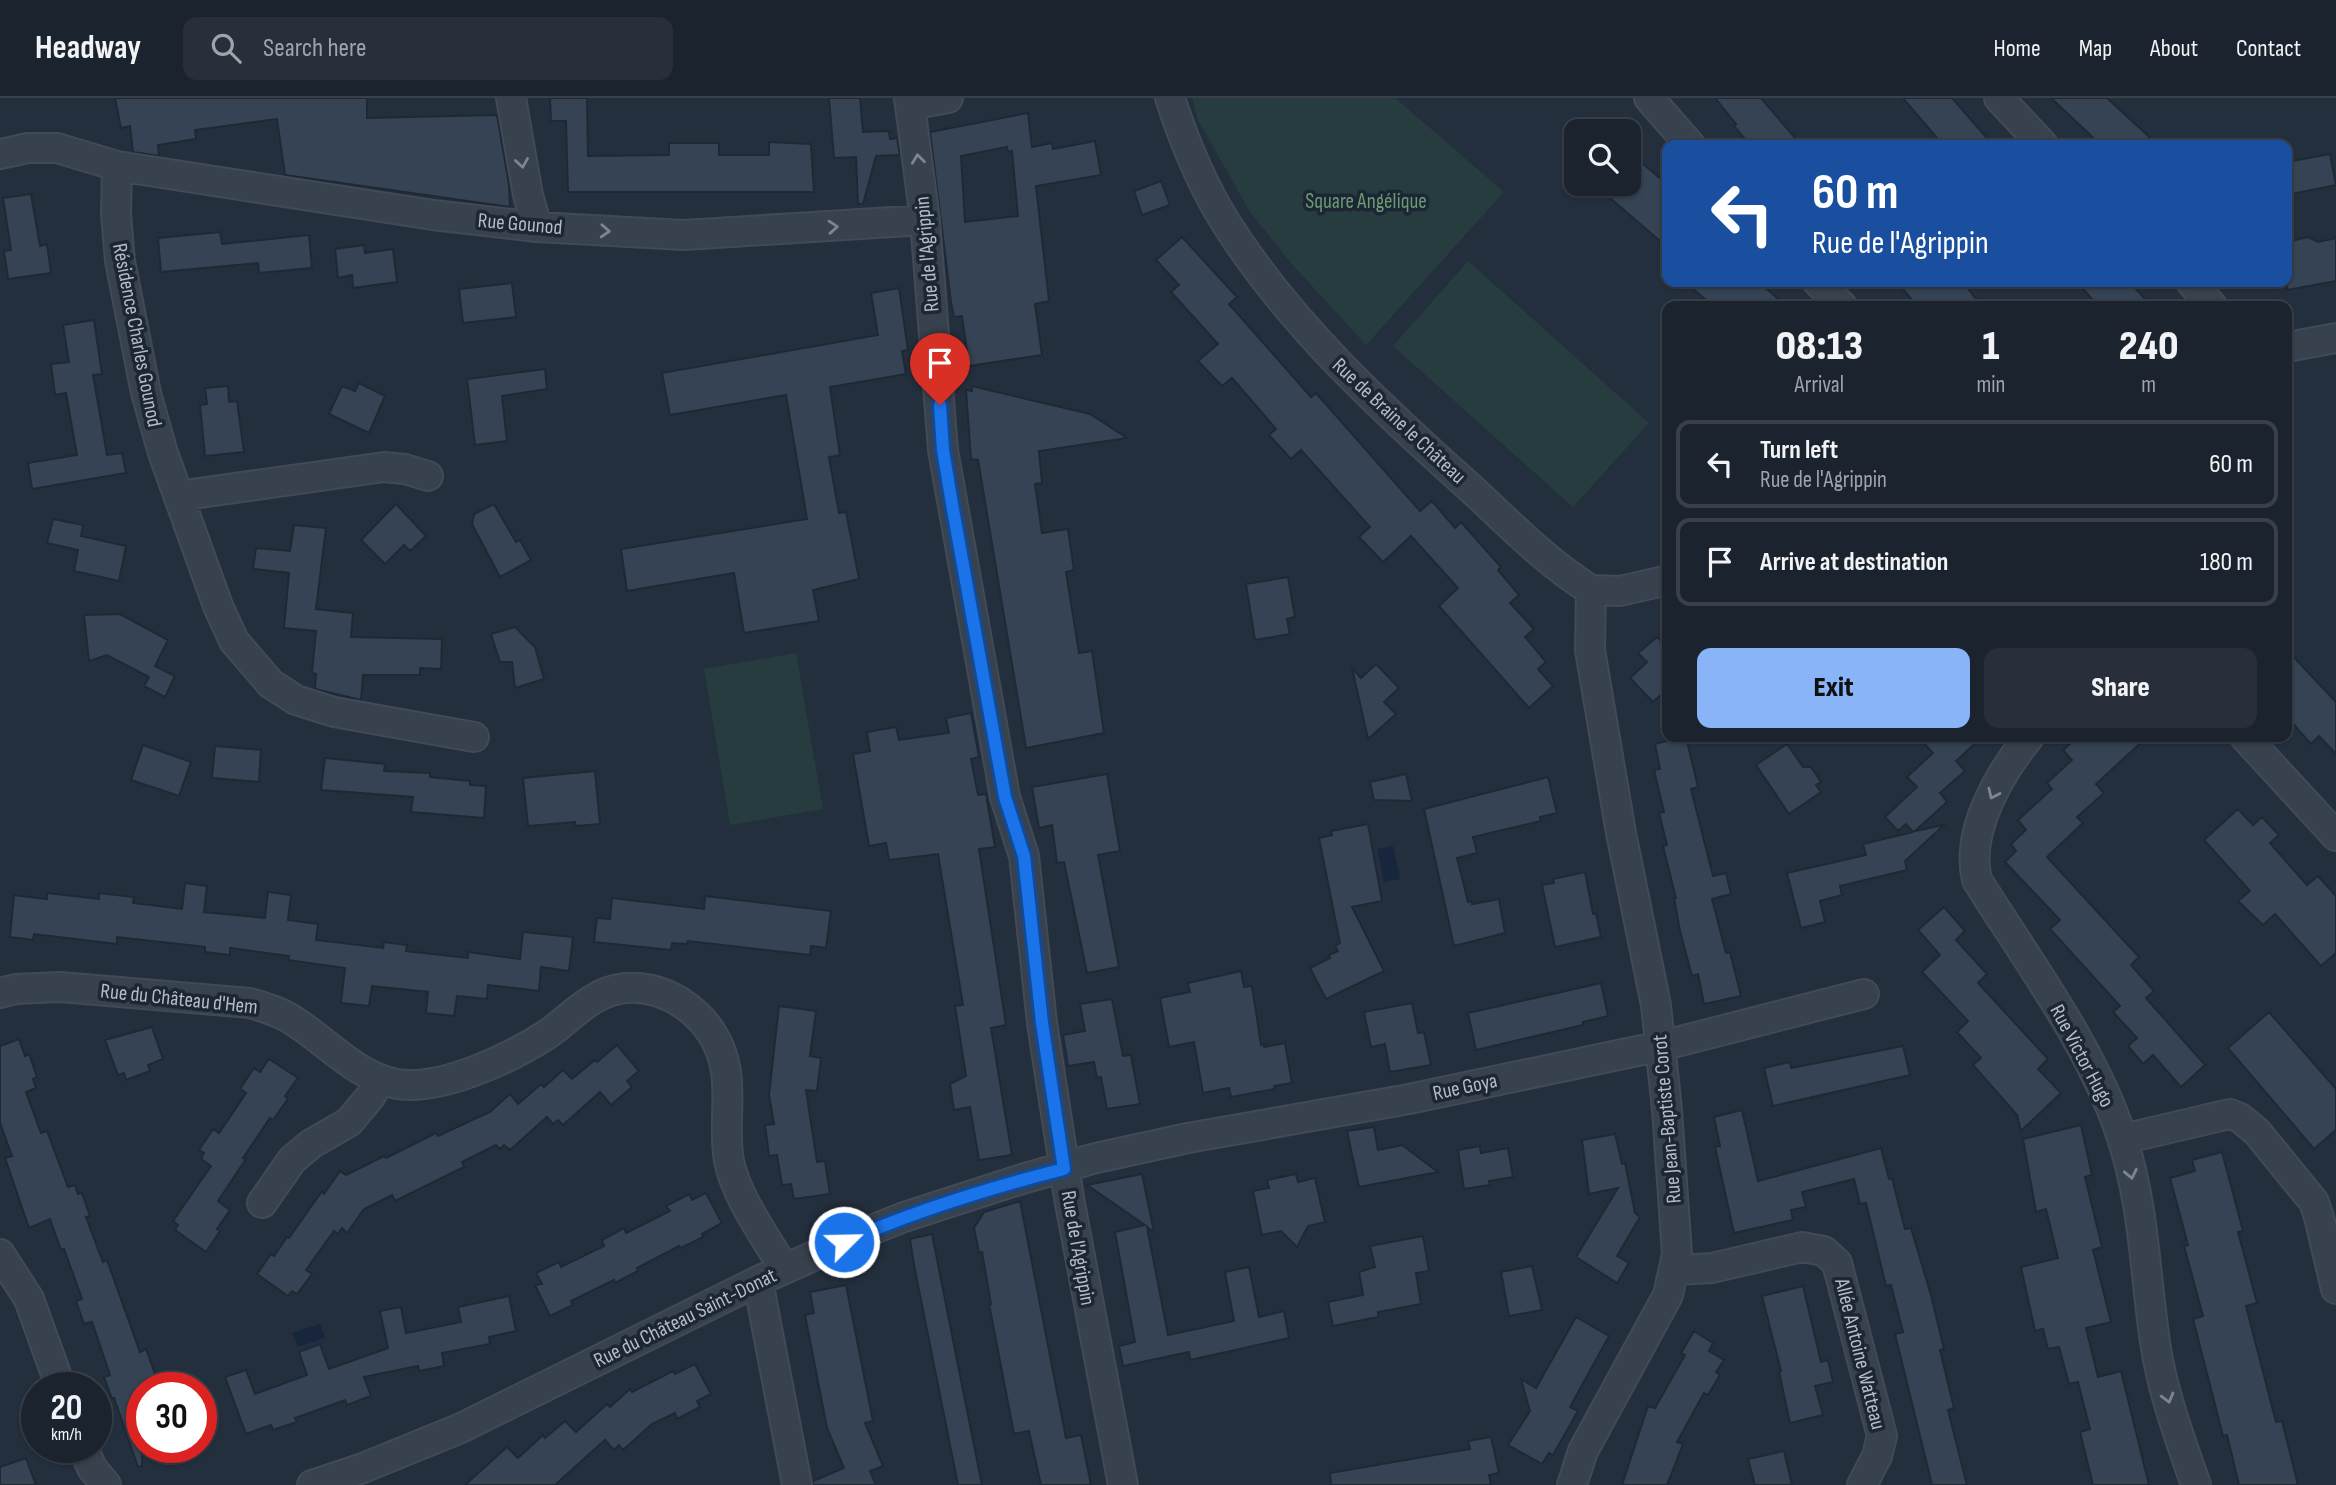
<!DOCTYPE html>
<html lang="en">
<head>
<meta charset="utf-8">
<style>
	body { margin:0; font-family:"Sofia Sans Condensed",sans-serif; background:#282f3a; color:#f1f3f6; height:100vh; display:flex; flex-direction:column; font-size:26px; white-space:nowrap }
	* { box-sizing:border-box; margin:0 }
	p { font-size:23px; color:#a0a4aa }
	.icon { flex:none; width:38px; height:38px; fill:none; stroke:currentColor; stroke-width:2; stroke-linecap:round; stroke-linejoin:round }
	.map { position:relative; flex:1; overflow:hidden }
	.panel { position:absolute; left:1662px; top:203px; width:630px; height:441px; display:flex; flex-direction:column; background:#1b232e; border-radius:14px; box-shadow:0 2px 5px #0004,0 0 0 2px #39404a }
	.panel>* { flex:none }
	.top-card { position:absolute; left:1662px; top:42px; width:630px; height:147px; border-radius:14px; box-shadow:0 2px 5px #0004,0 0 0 2px #39404a; background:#1a4fa0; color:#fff; overflow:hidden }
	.controls { position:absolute; left:1564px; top:21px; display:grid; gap:14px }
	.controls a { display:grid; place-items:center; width:77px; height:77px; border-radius:14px; background:#1b232e; box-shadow:0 2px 5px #0004,0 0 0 2px #39404a; font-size:35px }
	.speed { position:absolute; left:21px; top:1274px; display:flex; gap:14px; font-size:35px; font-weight:700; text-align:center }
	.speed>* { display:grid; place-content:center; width:91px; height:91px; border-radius:50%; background:#1b232e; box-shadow:0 2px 5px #0004,0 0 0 2px #39404a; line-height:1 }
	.speed small { font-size:18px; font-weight:400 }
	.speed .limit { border:10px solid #d22; background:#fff; color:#111 }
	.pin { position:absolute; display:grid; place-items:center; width:60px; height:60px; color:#fff; margin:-72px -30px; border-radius:50% 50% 50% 0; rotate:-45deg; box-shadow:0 0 7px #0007 }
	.pin .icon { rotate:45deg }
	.me { position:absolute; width:77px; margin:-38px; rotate:67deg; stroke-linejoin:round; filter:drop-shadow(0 0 5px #0008) }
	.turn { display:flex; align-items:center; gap:24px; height:147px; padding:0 35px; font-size:32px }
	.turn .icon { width:91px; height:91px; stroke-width:2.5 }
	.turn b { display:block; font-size:49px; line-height:60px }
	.eta { display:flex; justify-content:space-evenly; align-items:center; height:119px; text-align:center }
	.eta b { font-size:42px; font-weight:800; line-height:49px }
	.action { display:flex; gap:14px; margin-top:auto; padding:14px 35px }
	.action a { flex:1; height:80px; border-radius:14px; background:#8ab4f8; color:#111; font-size:28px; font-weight:800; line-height:80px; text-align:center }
	.action a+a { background:#282f3a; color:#f1f3f6 }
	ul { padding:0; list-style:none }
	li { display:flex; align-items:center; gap:21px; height:88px; margin:0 14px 10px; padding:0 21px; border:4px solid #39404a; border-radius:14px }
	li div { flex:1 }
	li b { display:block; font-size:26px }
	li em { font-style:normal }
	header { display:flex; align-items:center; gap:42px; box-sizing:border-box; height:98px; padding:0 35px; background:#1b232e; border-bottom:2px solid #39404a }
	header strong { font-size:33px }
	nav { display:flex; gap:38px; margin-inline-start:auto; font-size:24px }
	.search { width:490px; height:63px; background:#282f3a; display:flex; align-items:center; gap:18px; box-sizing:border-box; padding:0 24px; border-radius:14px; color:#a0a4aa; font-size:26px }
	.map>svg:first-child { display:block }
	.green { fill:#263c3f }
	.water { fill:#17263c }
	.building { fill:#364354; stroke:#1f2835; stroke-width:2; fill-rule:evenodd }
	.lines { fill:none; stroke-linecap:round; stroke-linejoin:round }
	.minor-casing { stroke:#414a57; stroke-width:32 }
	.minor { stroke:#38414e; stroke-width:28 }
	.oneway { stroke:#7c8592 }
	.route-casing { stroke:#114b97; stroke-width:18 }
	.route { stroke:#1a73e8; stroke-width:12 }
	.labels { text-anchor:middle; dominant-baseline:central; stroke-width:7; stroke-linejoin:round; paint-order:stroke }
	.park-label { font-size:21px; fill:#6b9a76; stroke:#1d2633 }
	.street-label { font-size:21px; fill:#b4bcc9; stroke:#1d2633 }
</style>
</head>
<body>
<header>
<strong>Headway</strong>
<div class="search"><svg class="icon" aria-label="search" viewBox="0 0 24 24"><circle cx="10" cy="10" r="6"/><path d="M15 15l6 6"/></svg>Search here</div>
<nav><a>Home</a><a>Map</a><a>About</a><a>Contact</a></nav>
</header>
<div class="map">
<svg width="2336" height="1387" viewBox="0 0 2336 1387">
	<rect width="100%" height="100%" fill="#242f3e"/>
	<!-- green -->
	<path class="green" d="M1192 0H1395L1504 94 1366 247 1291 165 1250 114 1198 22Z
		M1468 163 1649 325 1573 409 1393 248Z
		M796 555 823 711 730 727 704 571Z"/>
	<!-- water -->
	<path class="water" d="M1393 748 1400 781 1384 784 1377 751Z
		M320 1226 325 1240 298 1249 292 1235Z"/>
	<!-- building -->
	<path class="building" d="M115 0H367V20L497 17 509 87 510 109 285 77 277 21 195 32 196 41 158 47 159 58 133 54 130 28 121 30Z
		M550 0H587L588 58 669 57V45H719V57H769V44L811 46 814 94H568L566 23H551Z
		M829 0H860L863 34 889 33 890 41 897 40 900 57 876 58 863 106H858L856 59 834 60Z
		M1715 0H1761L1801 47H1750L1734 28 1736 26Z
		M1903 0H1952L1993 47H1943Z
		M2051 0H2107L2158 47H2101Z
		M1028 15 1032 49 1052 45 1053 51 1095 43 1101 77 1036 88 1049 203 1035 206 1042 257 969 268 962 218 954 219 951 204 930 34ZM1007 49 1008 54 1012 53 1018 118 965 124 961 58Z
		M1629 54 1668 87V150L1594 86H1629Z
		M2330 56 2336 87 2287 97V64Z
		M1161 83 1170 107 1142 117 1134 93Z
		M31 96 40 148 47 146 51 175 8 181 4 153 11 152 3 100Z
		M220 134 222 146 309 137 312 170 259 175 258 165 161 174 158 140Z
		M1182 139 1237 199 1229 206 1311 299 1316 295 1420 413 1432 403 1455 430 1461 424 1501 469 1498 472 1519 497 1510 505 1534 531 1525 539 1546 564 1538 571 1553 588 1529 610 1439 508 1458 490 1411 438 1383 464 1359 439 1370 429 1301 352 1291 361 1269 337 1276 331 1232 280 1222 288 1198 263 1218 246 1171 194 1179 187 1156 162Z
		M2308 139 2318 144 2336 140V183L2287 192V144Z
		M364 147 365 155 393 151 397 184 353 190 352 177 338 180 335 151Z
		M1685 184H1759L1786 208H1713Z
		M1897 184H1963L1981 208H1917Z
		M2077 184H2130L2151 208H2098Z
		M512 185 516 219 463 225 459 191Z
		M899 190 908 252 902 253 906 276 830 289 840 357 829 359 839 415 846 414 859 481 813 492 819 523 744 535 734 475 627 493 621 451 807 421 786 297 670 317 662 275 878 237 871 195Z
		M94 222 102 276 93 277 107 357 122 355 126 375 32 391 28 365 77 357 66 295 55 297 51 266 69 264 63 227Z
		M545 271 547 291 502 298 507 343 475 347 467 281Z
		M359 285 385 298 369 335 329 316 342 288 355 293Z
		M228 288 229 304 237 303 244 354 205 358 200 307 207 306 205 290Z
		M972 288 1090 316 1127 340 1039 353 1042 385 1035 386 1042 435 1068 431 1074 472 1066 474 1079 555 1092 553 1104 635 1026 650 978 362 971 361 966 292 972 293Z
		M396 406 426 438 410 453 404 447 385 466 361 442Z
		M494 406 516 444 520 442 531 462 500 479 472 426 474 416Z
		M53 421 83 427 81 438 126 448 119 483 74 473 78 452 47 445Z
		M294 427 326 430 316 511 353 515 351 539 442 541 441 571 420 570V577H363L361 602 315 591 316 576 312 575 316 533 284 530 289 475 253 471 256 450 290 453Z
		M1288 479 1295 519 1287 521 1290 536 1255 542 1246 486Z
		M120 516 168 542 155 568 175 578 165 599 144 588 149 579 107 557 89 563 84 517Z
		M515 529 535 549 544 581 515 590 512 564H500L491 536Z
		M1657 539 1665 547 1668 545V590L1653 604 1630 580 1647 564 1638 555Z
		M2287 552 2336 604V656L2319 638 2311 646 2287 619Z
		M1376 566 1399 590 1384 604 1396 616 1368 641 1352 570 1361 580Z
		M971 615 979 659 971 661 978 697 986 696 995 749 979 751 1006 927 991 930 1012 1057 979 1062 970 1009 954 1012 950 986 966 978 955 908 963 907 938 756 889 762 886 745 869 748 853 656 870 653 867 634 896 629 899 642 949 635 946 620Z
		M1682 639H1686L1698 689 1691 691 1713 778 1726 775 1731 796 1712 801 1726 855 1730 854 1741 898 1704 906 1698 876 1692 878 1680 833 1674 800H1676L1663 748 1667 747 1659 715 1664 714 1654 672 1660 671 1655 646Z
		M1918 639H1982L1956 663 1965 673 1940 695 1947 704 1915 733 1944 727 1905 763 1907 772 1840 788 1842 797 1820 803 1825 824 1801 830 1787 775 1866 757 1863 746 1913 734 1906 726 1898 733 1885 719 1917 689 1907 679 1933 655Z
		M2078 639H2147L2096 686 2104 695 2077 719 2083 725 2047 759 2139 859 2131 867 2154 893 2146 900 2205 967 2181 989 2153 957 2143 966 2128 948 2137 940 2113 914 2120 908 2050 831 2060 822 2005 764 2016 753 2011 746 2026 732 2018 722 2052 691 2047 685 2072 662 2063 652Z
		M1787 646 1803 669H1811L1821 684 1816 687 1821 694 1789 716 1756 667Z
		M143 647 191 664 179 698 131 682Z
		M215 648 261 652 259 684 212 680Z
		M325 660 385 666 384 673 430 675V679L470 683V687L486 688 484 720 411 714 413 699 321 692Z
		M595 673 600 726 576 728 575 724 528 728 523 680Z
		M1107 676 1120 753 1098 757 1119 869 1087 875 1064 764 1057 765 1052 727 1039 730 1032 689Z
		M1406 676 1412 703 1374 702 1370 684Z
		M1548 679 1557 715 1540 719 1541 723 1473 739 1477 755 1457 760 1468 804 1471 803 1472 806 1499 801 1505 835 1454 848 1424 711Z
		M2238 711 2253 727 2262 719 2279 737 2270 745 2307 787 2318 778 2336 798V855L2321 868 2275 816 2263 827 2238 803 2250 793 2204 742Z
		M1368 726 1382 803 1352 809 1384 873 1326 901 1310 870 1330 860 1329 857 1338 853 1335 848 1340 845 1319 740 1332 737 1331 733Z
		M1585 774 1593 816 1596 815 1601 839 1555 849 1542 787 1554 785 1553 781Z
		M185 785 207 788 204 814 265 820 268 794 291 797 288 822 318 826 316 842 383 850 384 844 407 847 406 853 468 860V854L520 861 523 834 573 839 569 873 541 869 539 893 488 887 487 901 457 898 454 918 426 915 428 894 372 888 369 908 341 905 345 870 288 862 289 858 230 850V857L205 854V849L117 839V846L34 836 33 842 10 839 14 797 47 801V795L99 801V795L134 799 133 805 182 811Z
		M705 798 831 813 826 850 811 848 810 857 688 843 687 846 672 845 671 852 594 844 597 820 610 821 612 800 704 811Z
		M1944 809 1965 833 1956 842 1987 876 1978 885 2048 961 2038 971 2061 995 2021 1033 2017 1017 1973 967 1981 960 1957 934 1968 923 1922 874 1940 857 1918 832Z
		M1241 873 1244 889 1252 888 1261 947 1264 946V949L1285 945 1292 985 1274 988 1275 991 1231 999 1229 990 1203 995 1194 944 1169 949 1160 900 1190 894 1188 885Z
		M1601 885 1608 918 1583 924V927L1476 952 1468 915Z
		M1112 901 1123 958 1131 957 1140 1006 1107 1011 1101 979 1097 980 1094 964 1068 968 1063 937 1085 933 1080 906Z
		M1412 905 1418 935 1424 934 1431 967 1390 974 1385 946 1371 949 1364 914Z
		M779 908 816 913 810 958 821 960 817 993 806 992 817 1064 825 1063 830 1096 794 1101 791 1086 782 1087 777 1057 769 1058 765 1027 774 1026 769 997Z
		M2269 914 2336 991V1032L2314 1051 2228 950Z
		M152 929 163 961 148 967 150 973 126 982 124 975 118 977 105 942Z
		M19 941 25 958 29 956 37 979 33 981 36 990 26 994 41 1035 47 1033 68 1089 75 1087 78 1096 82 1095 90 1118 86 1119 103 1164 107 1162 140 1254 146 1251 158 1284 142 1290V1368L138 1369 114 1300 112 1301 104 1279 110 1277 92 1224 84 1226 76 1203 82 1201 64 1151 61 1152 50 1121 29 1130 5 1060 12 1058 0 1025V948Z
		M617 947 639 973 627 983 632 989 611 1007 600 994 563 1027 558 1022 553 1026 547 1019 510 1052 504 1047 500 1051 496 1047 462 1064 464 1069 395 1103 392 1097 364 1111 347 1135 342 1130 338 1136 334 1133 306 1172 312 1176 297 1196 292 1193 288 1198 257 1176 271 1156 274 1158 287 1139 289 1140 322 1093 324 1096 340 1073 346 1077 384 1058 386 1060 436 1035 438 1038 490 1014 510 996 518 1006 541 986 544 989 563 972 572 981 595 962 597 964Z
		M1903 948 1910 977 1773 1008 1764 970 1790 964 1791 970Z
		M269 961 298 980 285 998 288 1001 273 1022 270 1020 243 1060 246 1061 218 1103 230 1112 217 1131 220 1133 206 1154 175 1132 178 1127 173 1123 211 1068 201 1061 204 1055 199 1052 213 1031 219 1035 246 995 240 991 254 970 260 974Z
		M1742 1012 1758 1083 1881 1050 1889 1081 1892 1080 1905 1131 1911 1130 1931 1197 1944 1251 1940 1252 1954 1310 1948 1312 1967 1387H1932L1895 1236 1903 1234 1891 1187 1886 1188 1866 1105 1860 1106 1854 1081 1802 1094 1806 1109 1791 1112 1793 1122 1734 1135 1715 1049 1720 1048 1714 1019Z
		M2081 1027 2092 1077 2085 1079 2102 1149 2093 1152 2111 1224 2086 1230 2098 1279 2121 1273 2149 1387H2093L2080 1334 2090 1331 2078 1284 2069 1286 2059 1249 2048 1251 2043 1231 2035 1233 2021 1169 2058 1160 2046 1111 2036 1114 2023 1041Z
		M1374 1029 1378 1052 1402 1047 1438 1074 1359 1089 1347 1033Z
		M1615 1036 1622 1066 1625 1065 1635 1115 1640 1119 1617 1158 1629 1165 1617 1185 1576 1159 1618 1090 1589 1096 1582 1042Z
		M1480 1048 1481 1055 1508 1050 1513 1079 1489 1083 1490 1087 1464 1091 1458 1052Z
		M2222 1054 2243 1133 2238 1134 2257 1205 2246 1208 2276 1324 2282 1323 2298 1387H2239L2227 1337 2223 1338 2193 1221 2203 1218 2184 1148 2188 1147 2170 1080 2195 1073 2192 1062Z
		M1142 1076 1154 1134 1147 1129 1168 1237 1234 1223 1225 1174 1249 1169 1259 1219 1284 1213 1289 1240 1190 1262 1189 1254 1123 1268 1119 1248 1135 1244 1115 1134 1145 1127 1087 1087Z
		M1296 1076 1298 1084 1315 1080 1325 1124 1308 1128 1297 1149 1281 1133 1262 1137 1253 1093 1269 1090 1267 1082Z
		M706 1095 722 1125 702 1136 703 1139 681 1150 679 1148 637 1170 638 1173 615 1185 614 1182 571 1203 573 1207 550 1218 535 1187 542 1186 536 1175 559 1164 561 1169 604 1148 602 1142 624 1130 626 1135 670 1113 666 1108 689 1096 692 1102Z
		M1020 1103 1066 1340 1081 1337 1091 1387H1041L1029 1333 1014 1336 989 1206H991L982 1154 979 1155 974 1130 984 1114Z
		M932 1136 958 1267 982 1387H958L914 1167 910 1141Z
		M1423 1138 1429 1173 1416 1175 1421 1206 1378 1214V1219L1333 1228 1328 1204 1363 1197 1359 1174 1375 1169 1370 1148Z
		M1532 1168 1542 1212 1509 1218 1501 1174Z
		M846 1187 873 1323 865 1325 883 1368 870 1373 876 1387H813V1383L844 1370 827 1330 805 1217 814 1215 810 1194Z
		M1803 1188 1821 1264 1828 1262 1833 1284 1815 1288 1823 1317 1790 1325 1779 1274 1781 1273 1762 1198Z
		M509 1198 516 1233 489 1239 490 1246 442 1255 444 1268 419 1273 418 1268 364 1279 371 1298 347 1307 345 1302 295 1320 297 1324 273 1332 271 1327 246 1336 225 1279 246 1272 255 1296 307 1277 299 1254 320 1246 329 1271 388 1250 380 1213 401 1209 406 1235 461 1224 458 1209Z
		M1576 1219 1609 1238 1570 1309 1578 1313 1553 1357 1549 1355 1542 1366 1508 1347 1530 1313 1521 1281 1536 1290Z
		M1694 1233 1713 1245 1709 1253 1724 1262 1716 1274 1720 1277 1708 1297 1704 1295 1677 1344 1683 1346 1667 1387H1622L1648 1308 1655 1310 1685 1257 1681 1255Z
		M695 1266 711 1296 697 1303 700 1309 677 1321 675 1315 652 1326 623 1352 619 1347 614 1352 605 1342 555 1387H465L507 1349 518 1360 543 1337 545 1340 565 1323 576 1334 607 1306 610 1309 630 1291 632 1294 673 1273 675 1276Z
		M1491 1339 1499 1375 1489 1377 1491 1387H1331L1330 1375 1470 1351 1468 1343Z
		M1784 1353 1792 1387H1755L1748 1361Z
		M26 1360 36 1387H0V1369Z"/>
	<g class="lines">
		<!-- minor casing -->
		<g class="minor-casing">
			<path id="minor" d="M511 0 528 97 537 129
				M909 0 925 122 943 352 1005 699 1024 758 1042 925 1069 1100 1123 1387
				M1170 0C1184 43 1202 87 1226 125 1290 226 1378 307 1466 386 1506 422 1545 464 1591 492L1590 552 1621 735 1656 907 1667 1012 1677 1156 1668 1197 1583 1353 1572 1387
				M1649 0 1690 47
				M1999 0 2043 47
				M910 7 948 0
				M0 56 28 50H57L117 68 433 117 537 129 684 137 925 122
				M117 68 116 116 120 163 146 295 163 355 218 508 234 543 271 586 296 602 334 614 474 639
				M1818 184 1842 208
				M2191 184 2212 208
				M2287 249 2336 240
				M178 398 384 369 405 371 428 378
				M1591 492 1620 493 1668 482
				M2029 639C2000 675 1965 733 1977 782 2028 864 2092 948 2122 1040 2144 1106 2145 1176 2155 1244 2162 1293 2180 1341 2196 1387
				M2245 639 2336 738
				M0 895 16 891 60 889 250 905C266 910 281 914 294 923 327 944 357 979 397 986 441 993 509 961 546 937 562 927 575 912 592 902 633 875 686 896 711 934 739 976 721 1018 729 1063 736 1099 766 1139 784 1171
				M2123 1041 2221 1018 2230 1016 2240 1020 2257 1034 2314 1104 2319 1119 2336 1191
				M262 1105 292 1062 311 1046 349 1024 370 999 380 981
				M0 1156 29 1201 61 1290
				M1676 1172 1712 1170 1802 1149 1824 1153 1837 1165 1882 1338 1877 1358 1862 1387
				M758 1183 797 1387
				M83 1349 92 1370 106 1387
				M312 1387 363 1370 461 1330 758 1183 869 1133 904 1119 1022 1081 1096 1060 1188 1040 1409 1001 1661 948 1864 896"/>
		</g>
		<!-- minor -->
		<use href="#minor" class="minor"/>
	</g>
	<!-- one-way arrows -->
	<defs><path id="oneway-chevron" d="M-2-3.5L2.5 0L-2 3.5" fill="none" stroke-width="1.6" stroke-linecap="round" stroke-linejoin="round" transform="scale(1.75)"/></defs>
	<g class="oneway">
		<use href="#oneway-chevron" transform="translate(918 61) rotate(-97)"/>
		<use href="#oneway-chevron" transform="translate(522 65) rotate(81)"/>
		<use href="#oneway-chevron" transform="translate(833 129) rotate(-4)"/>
		<use href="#oneway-chevron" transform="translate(605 133) rotate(3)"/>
		<use href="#oneway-chevron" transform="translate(1993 696) rotate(115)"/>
		<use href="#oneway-chevron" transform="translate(2131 1076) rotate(78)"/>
		<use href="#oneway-chevron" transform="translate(2168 1300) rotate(75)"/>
	</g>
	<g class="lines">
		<!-- route casing -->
		<g class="route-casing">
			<path id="route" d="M844 1144C915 1113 989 1090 1064 1071L1042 925 1024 758 1005 699 952 406 943 352 940 307"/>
		</g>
		<!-- route -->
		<use href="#route" class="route"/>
	</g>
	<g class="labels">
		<!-- park labels -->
		<g class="park-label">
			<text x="1366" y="103">Square Angélique</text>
		</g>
		<!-- street labels -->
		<g class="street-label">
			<text transform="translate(520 126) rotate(5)">Rue Gounod</text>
			<text transform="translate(927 156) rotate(-95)">Rue de l'Agrippin</text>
			<text transform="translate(137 237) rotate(79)">Résidence Charles Gounod</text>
			<text transform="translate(1399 323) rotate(43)">Rue de Braine le Château</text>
			<text transform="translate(179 901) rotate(6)">Rue du Château d'Hem</text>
			<text transform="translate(2082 958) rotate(62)">Rue Victor Hugo</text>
			<text transform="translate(1465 989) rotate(-12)">Rue Goya</text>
			<text transform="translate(1667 1021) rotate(-95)">Rue Jean-Baptiste Corot</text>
			<text transform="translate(1078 1150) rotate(80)">Rue de l'Agrippin</text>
			<text transform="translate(685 1220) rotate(-26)">Rue du Château Saint-Donat</text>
			<text transform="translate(1860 1256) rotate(76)">Allée Antoine Watteau</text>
		</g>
	</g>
</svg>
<div class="controls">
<a><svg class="icon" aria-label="search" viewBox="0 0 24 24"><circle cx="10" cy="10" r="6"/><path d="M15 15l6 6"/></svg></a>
</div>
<div class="speed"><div>20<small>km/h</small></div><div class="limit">30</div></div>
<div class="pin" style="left:940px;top:307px;background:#d93025"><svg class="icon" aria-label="arrive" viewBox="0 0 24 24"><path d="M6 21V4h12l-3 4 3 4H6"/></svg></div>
<svg class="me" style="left:844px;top:1144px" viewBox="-20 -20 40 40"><circle r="17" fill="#1a73e8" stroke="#fff" stroke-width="3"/><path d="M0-11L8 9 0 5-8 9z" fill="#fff"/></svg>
<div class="top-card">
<div class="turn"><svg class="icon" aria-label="left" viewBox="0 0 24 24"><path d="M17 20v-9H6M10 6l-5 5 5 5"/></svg><div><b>60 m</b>Rue de l'Agrippin</div></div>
</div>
<section class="panel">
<div class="eta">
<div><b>08:13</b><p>Arrival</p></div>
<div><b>1</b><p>min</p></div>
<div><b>240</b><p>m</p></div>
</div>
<ul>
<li><svg class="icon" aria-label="left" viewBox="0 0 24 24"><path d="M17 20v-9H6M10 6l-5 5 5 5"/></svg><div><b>Turn left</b><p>Rue de l'Agrippin</p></div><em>60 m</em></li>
<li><svg class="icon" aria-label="arrive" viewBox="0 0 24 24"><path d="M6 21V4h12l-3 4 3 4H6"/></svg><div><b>Arrive at destination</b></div><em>180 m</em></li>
</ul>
<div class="action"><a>Exit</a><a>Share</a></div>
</section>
</div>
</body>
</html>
